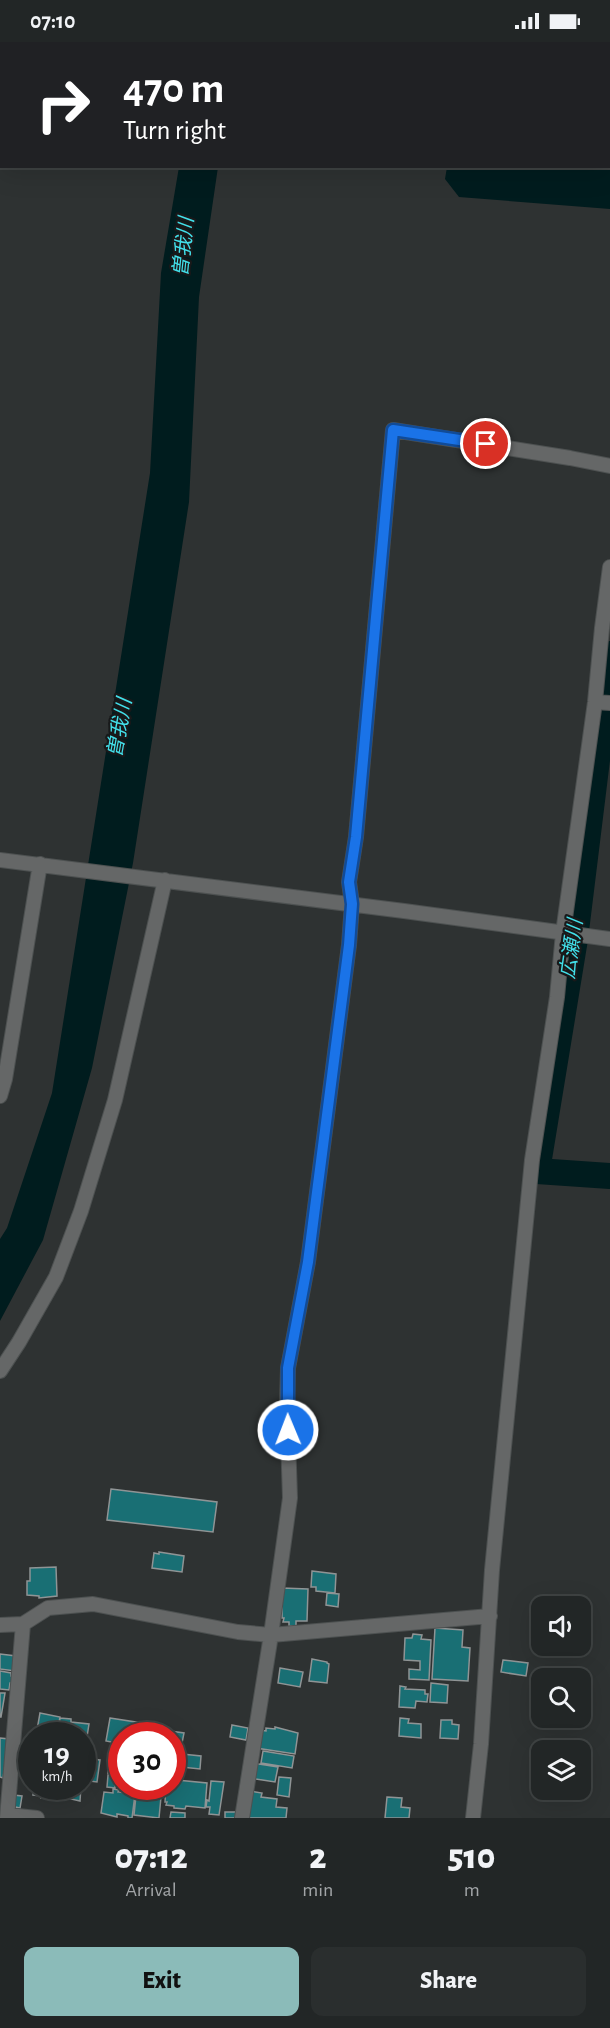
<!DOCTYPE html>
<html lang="en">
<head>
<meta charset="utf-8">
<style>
	body { margin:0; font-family:"Alegreya Sans","Noto Sans JP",sans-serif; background:#2a2e2e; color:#f1f3f6; height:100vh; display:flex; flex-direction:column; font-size:22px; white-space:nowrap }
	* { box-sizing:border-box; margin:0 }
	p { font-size:20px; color:#a2a5a7 }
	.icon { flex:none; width:33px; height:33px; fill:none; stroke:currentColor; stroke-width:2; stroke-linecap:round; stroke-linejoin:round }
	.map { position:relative; height:1776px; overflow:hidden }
	.side { display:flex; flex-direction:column; background:#222626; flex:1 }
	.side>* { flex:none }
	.guide { position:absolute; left:0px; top:0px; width:610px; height:126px; box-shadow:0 6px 24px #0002,0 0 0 2px #3f4343; background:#202124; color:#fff; overflow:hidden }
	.controls { position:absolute; left:531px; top:1554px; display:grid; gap:12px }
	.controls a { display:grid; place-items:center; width:60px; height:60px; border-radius:12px; background:#222626; box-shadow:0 6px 24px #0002,0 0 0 2px #3f4343; font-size:30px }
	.speed { position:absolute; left:18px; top:1680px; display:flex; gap:12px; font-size:30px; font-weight:700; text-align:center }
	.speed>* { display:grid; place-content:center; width:78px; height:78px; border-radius:50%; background:#222626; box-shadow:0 6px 24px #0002,0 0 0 2px #3f4343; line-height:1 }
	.speed small { font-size:15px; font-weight:400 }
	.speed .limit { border:9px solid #d22; background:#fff; color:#111 }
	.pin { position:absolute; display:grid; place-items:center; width:51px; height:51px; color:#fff; margin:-26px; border:3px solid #fff; border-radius:50%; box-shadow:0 2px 6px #0007 }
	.me { position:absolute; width:66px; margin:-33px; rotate:359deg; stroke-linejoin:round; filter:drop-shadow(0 0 4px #0008) }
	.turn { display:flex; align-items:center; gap:21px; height:126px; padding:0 24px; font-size:27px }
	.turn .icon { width:78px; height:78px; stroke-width:2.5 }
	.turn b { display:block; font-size:42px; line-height:51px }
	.eta { display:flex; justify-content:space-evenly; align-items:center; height:102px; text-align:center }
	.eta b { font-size:36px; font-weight:800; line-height:42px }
	.button { display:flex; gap:12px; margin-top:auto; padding:12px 24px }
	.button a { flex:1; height:69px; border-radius:12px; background:#8bbbb9; color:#111; font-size:24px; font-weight:800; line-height:69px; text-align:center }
	.button a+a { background:#2a2e2e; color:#f1f3f6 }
	.status { display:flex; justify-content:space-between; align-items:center; height:42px; padding:0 30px; background:#222626; direction:ltr }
	.status svg { height:16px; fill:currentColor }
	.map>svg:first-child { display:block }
	.water { fill:#001c1e }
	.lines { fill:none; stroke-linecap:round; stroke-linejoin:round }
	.river { stroke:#001c1e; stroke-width:26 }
	.building { fill:#196f74; stroke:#8f9495; stroke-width:1.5 }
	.minor-casing { stroke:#4d5151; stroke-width:16 }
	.minor { stroke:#656767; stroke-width:14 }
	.route-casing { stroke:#114b97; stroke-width:15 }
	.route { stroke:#1a73e8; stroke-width:10 }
	.labels { text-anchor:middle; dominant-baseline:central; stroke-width:4.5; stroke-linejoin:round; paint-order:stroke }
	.water-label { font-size:20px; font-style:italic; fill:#42dfe9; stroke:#18191a }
</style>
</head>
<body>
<div class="status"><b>07:10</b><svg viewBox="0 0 49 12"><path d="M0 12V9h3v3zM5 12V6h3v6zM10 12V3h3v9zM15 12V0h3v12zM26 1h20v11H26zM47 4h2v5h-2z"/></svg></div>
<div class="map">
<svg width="610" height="1776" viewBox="0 0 610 1776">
	<rect width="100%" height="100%" fill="#2e3232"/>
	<!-- water -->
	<path class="water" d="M510 0H610V167L459 155 445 137 447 125 609 124V2L510 1Z
		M179 125H218L199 255 189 460 133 821 92 1026 43 1198 0 1279V1197L7 1186 52 1051 150 431 161 231Z"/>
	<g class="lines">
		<!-- river -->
		<path class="river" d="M610 612 575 897 537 1129 610 1134"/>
	</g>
	<!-- building -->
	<path class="building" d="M111 1447 217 1460 213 1490 107 1478Z
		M159 1510 184 1514 182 1530 152 1526 154 1511 159 1512Z
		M56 1525 57 1554 39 1556V1554L27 1553V1539H30V1526Z
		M312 1529 336 1532 335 1551 316 1549V1545H311Z
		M282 1546 308 1547 307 1579H296V1584H289V1580H283L284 1576H282Z
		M327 1551 339 1552 338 1565 326 1563Z
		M435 1586 463 1588 462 1605 470 1606 468 1639 432 1637Z
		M413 1592 422 1593 421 1597 431 1598 429 1638 409 1637V1627L420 1628V1619L404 1618 405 1596H412Z
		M0 1612 16 1614 15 1629 0 1627Z
		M312 1617 327 1620V1621L329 1622 327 1641 309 1639Z
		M503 1618 528 1621 526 1634 501 1630Z
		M280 1626 303 1630 300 1645 278 1641Z
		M0 1629 11 1631V1634H14L13 1641H10L9 1648 0 1647Z
		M431 1641 448 1643 447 1661 430 1660Z
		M400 1644 406 1645 405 1647 425 1648V1652H428L427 1660 416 1659 415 1666 399 1665Z
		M0 1651H5L1 1675H0Z
		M40 1671 60 1675 57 1692 37 1688Z
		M60 1676 71 1677V1680L89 1682 86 1701H82V1694H58Z
		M110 1676 142 1681 140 1694H122V1702L106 1699Z
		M400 1676 409 1677 408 1681 421 1682V1696L399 1694Z
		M441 1678H452V1682L459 1683 458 1697 440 1696Z
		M232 1683 248 1686 246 1698 230 1695Z
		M275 1685 298 1691 295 1712 256 1706 259 1688 266 1689V1686L275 1687Z
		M170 1689 184 1691 181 1706 172 1704Z
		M0 1696 9 1697 3 1736 0 1735Z
		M263 1709 294 1714 292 1726 261 1721Z
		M172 1711 201 1714 200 1727 172 1724Z
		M82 1716 100 1718 97 1740 82 1738Z
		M109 1718 122 1719V1733L108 1732Z
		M253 1721 278 1725 275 1740 250 1736Z
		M28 1727H32V1742L26 1741Z
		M172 1727 173 1729H178L177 1738 207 1741 205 1766 186 1764 185 1767 174 1766V1764L166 1763 167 1760H165L166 1744H172Z
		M108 1733 116 1734 115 1746 107 1745Z
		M279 1735 291 1736 289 1755 277 1753Z
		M211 1739 224 1740 219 1773 209 1772 210 1765H206L207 1758 209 1759Z
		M34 1744H68L67 1757 51 1755V1757L41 1756 42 1754 33 1753Z
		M73 1744H81L80 1759 71 1757Z
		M124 1744H135V1751L123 1750Z
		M136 1744H163V1749L144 1747 143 1753 136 1752Z
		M113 1747 119 1748 118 1750 135 1752 132 1776H128V1774L117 1772V1775L101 1771 104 1750 113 1751Z
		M145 1749H152L151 1754 161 1755 159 1776 134 1773 136 1754 145 1755Z
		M249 1749 262 1751 261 1755 277 1757 276 1765 287 1766 286 1776H246Z
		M13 1753 22 1754 20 1766 11 1764Z
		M387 1755 402 1756 401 1765 410 1766 409 1776H385Z
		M171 1770 185 1771V1776H170Z
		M225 1770H238L237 1776H225Z"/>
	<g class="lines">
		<!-- minor casing -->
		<g class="minor-casing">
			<path id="minor" d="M595 660 610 661
				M0 818 404 869 610 897
				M0 1054 5 1037 40 822
				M0 1329 19 1300 56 1235 81 1169 115 1058 165 838
				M0 1583 23 1582 48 1566 93 1562 238 1590 271 1593 490 1574
				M8 1773 37 1776
				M7 1776 23 1582
				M242 1776 271 1593 290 1456 287 1365 288 1326 308 1220 349 903 352 862 349 840 356 795 393 388 570 416 610 424
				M473 1776 481 1702 492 1528 532 1118 557 955 563 891 595 660 602 586 610 525"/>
		</g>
		<!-- minor -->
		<use href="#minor" class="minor"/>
	</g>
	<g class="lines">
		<!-- route casing -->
		<g class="route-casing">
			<path id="route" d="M288 1388V1326L308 1220 349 903 352 862 349 840 356 795 393 388 486 402"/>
		</g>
		<!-- route -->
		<use href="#route" class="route"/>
	</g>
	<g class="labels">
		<!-- water labels -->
		<g class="water-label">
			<text transform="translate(184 205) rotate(-84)">曽我川</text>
			<text transform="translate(120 686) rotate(-80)">曽我川</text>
			<text transform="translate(572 907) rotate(-82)">広瀬川</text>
		</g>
	</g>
</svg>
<div class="controls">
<a><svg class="icon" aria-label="sound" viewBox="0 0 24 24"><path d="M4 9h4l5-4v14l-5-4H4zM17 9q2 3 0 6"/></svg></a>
<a><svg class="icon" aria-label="search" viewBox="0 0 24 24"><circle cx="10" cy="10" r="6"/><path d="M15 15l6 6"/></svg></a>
<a><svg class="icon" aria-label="layers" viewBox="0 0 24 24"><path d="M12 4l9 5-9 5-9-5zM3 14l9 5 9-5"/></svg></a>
</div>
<div class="speed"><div>19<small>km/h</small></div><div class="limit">30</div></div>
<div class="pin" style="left:486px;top:402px;background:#d93025"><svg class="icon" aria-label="arrive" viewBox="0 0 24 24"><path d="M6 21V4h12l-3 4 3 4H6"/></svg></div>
<svg class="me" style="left:288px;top:1388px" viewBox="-20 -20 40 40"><circle r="17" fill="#1a73e8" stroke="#fff" stroke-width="3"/><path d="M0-11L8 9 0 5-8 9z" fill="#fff"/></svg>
<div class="guide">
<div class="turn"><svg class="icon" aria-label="right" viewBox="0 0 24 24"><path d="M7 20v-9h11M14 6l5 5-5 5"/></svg><div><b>470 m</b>Turn right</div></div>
</div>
</div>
<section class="side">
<div class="eta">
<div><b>07:12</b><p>Arrival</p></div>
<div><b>2</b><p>min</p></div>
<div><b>510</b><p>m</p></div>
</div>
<div class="button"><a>Exit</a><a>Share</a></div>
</section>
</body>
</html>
